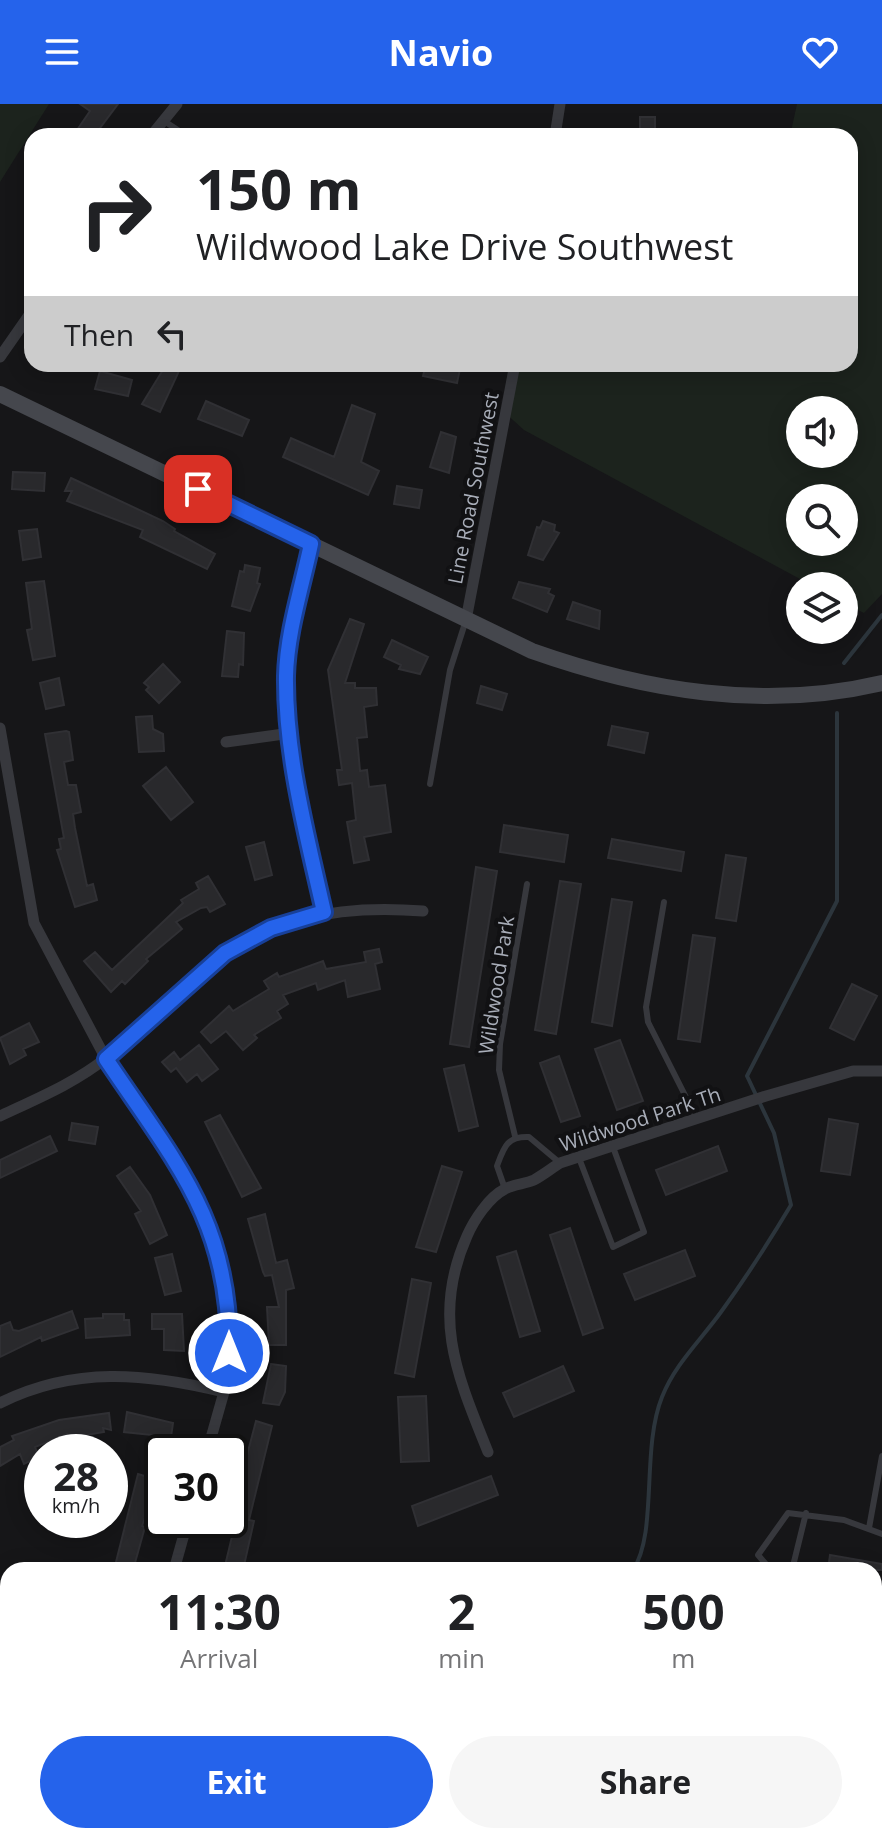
<!DOCTYPE html>
<html lang="en">
<head>
<meta charset="utf-8">
<style>
	body { margin:0; font-family:"Open Sans",sans-serif; background:#f6f6f6; color:#202124; height:100vh; display:flex; flex-direction:column; font-size:30px; white-space:nowrap }
	* { box-sizing:border-box; margin:0 }
	p { font-size:26px; color:#757577 }
	.icon { flex:none; width:44px; height:44px; fill:none; stroke:currentColor; stroke-width:2; stroke-linecap:round; stroke-linejoin:round }
	.map { position:relative; flex:1; overflow:hidden }
	.sheet { position:absolute; left:0px; top:1458px; width:882px; height:282px; display:flex; flex-direction:column; background:#fff; border-radius:24px 24px 0 0; box-shadow:0 4px 20px #0003 }
	.sheet>* { flex:none }
	.top-card { position:absolute; left:24px; top:24px; width:834px; height:244px; border-radius:24px; box-shadow:0 4px 20px #0003; background:#fff; color:#202124; overflow:hidden }
	.buttons { position:absolute; left:786px; top:292px; display:grid; gap:16px }
	.buttons a { display:grid; place-items:center; width:72px; height:72px; border-radius:50%; background:#fff; box-shadow:0 4px 20px #0003; font-size:40px }
	.speed { position:absolute; left:24px; top:1330px; display:flex; gap:16px; font-size:40px; font-weight:700; text-align:center }
	.speed>* { display:grid; place-content:center; width:104px; height:104px; border-radius:50%; background:#fff; box-shadow:0 4px 20px #0003; line-height:1 }
	.speed small { font-size:20px; font-weight:400 }
	.speed .limit { border:4px solid #111; border-radius:12px; background:#fff; color:#111 }
	.pin { position:absolute; display:grid; place-items:center; width:68px; height:68px; color:#fff; margin:-34px; border-radius:16px; box-shadow:0 4px 12px #0006 }
	.me { position:absolute; width:88px; margin:-44px; rotate:0deg; stroke-linejoin:round; filter:drop-shadow(0 0 6px #0008) }
	.turn { display:flex; align-items:center; gap:28px; height:168px; padding:0 40px; font-size:36px }
	.turn .icon { width:104px; height:104px; stroke-width:2.5 }
	.turn b { display:block; font-size:56px; line-height:68px }
	.then { display:flex; align-items:center; height:76px; padding:0 40px; background:#0003; gap:16px; font-size:30px }
	.eta { display:flex; justify-content:space-evenly; align-items:center; height:136px; text-align:center }
	.eta b { font-size:48px; font-weight:700; line-height:56px }
	.button { display:flex; gap:16px; margin-top:auto; padding:16px 40px }
	.button a { flex:1; height:92px; border-radius:48px; background:#2563eb; color:#fff; font-size:32px; font-weight:700; line-height:92px; text-align:center }
	.button a+a { background:#f6f6f6; color:#202124 }
	header { display:flex; justify-content:space-between; align-items:center; height:104px; padding:0 40px; background:#2563eb; color:#fff; font-size:36px; font-weight:700 }
	.map>svg:first-child { display:block }
	.green { fill:#1c231d; fill-rule:evenodd }
	.lines { fill:none; stroke-linecap:round; stroke-linejoin:round }
	.stream { stroke:#2c353c; stroke-width:4 }
	.building { fill:#29292c; stroke:#303034; stroke-width:2 }
	.lane { stroke:#37383d; stroke-width:6 }
	.street { stroke:#37383d; stroke-width:11 }
	.secondary { stroke:#45474d; stroke-width:16 }
	.route-casing { stroke:#184099; stroke-width:20 }
	.route { stroke:#2563eb; stroke-width:14 }
	.labels { text-anchor:middle; dominant-baseline:central; stroke-width:8; stroke-linejoin:round; paint-order:stroke }
	.street-label { font-size:20px; fill:#a8adb8; stroke:#111113 }
</style>
</head>
<body>
<header><svg class="icon" aria-label="menu" viewBox="0 0 24 24"><path d="M4 6h16M4 12h16M4 18h16"/></svg>Navio<svg class="icon" aria-label="heart" viewBox="0 0 24 24"><path d="M12 20l-8-8c-3-5 5-10 8-4 3-6 11-1 8 4z"/></svg></header>
<div class="map">
<svg width="882" height="1739" viewBox="0 0 882 1739">
	<rect width="100%" height="100%" fill="#161618"/>
	<!-- green -->
	<path class="green" d="M0 0H49L0 78Z
		M797 0H882V490L864 509 844 499V482H813L524 326 502 306 509 260H850V32H790ZM800 306H844V350H800ZM800 394H844V438H800Z
		M874 1598 882 1599V1739H206L209 1732H874Z"/>
	<g class="lines">
		<!-- stream -->
		<path class="stream" d="M844 559 882 511
			M633 1466C658 1429 641 1345 662 1293 675 1260 700 1237 721 1208 745 1175 770 1136 791 1101L774 1029 747 972 837 797V609
			M276 1739 295 1732"/>
	</g>
	<!-- building -->
	<path class="building" d="M80 0H118L94 32H73L90 7Z
		M640 13H655V32H640Z
		M426 260H461L457 279 423 272Z
		M166 261 179 267 160 308 142 300Z
		M100 267 132 276 128 292 95 285Z
		M206 297 249 316 242 332 198 315Z
		M352 301 375 310 361 358 379 367 368 391 283 353 291 334 334 353Z
		M441 328 456 333 449 369 430 363Z
		M13 368 45 369 44 387 12 385Z
		M71 374 163 417 175 425 174 427 215 450 207 465 140 433 143 426 67 397 72 387H65Z
		M397 382 422 386 419 404 394 400Z
		M543 417 555 421 554 427 559 429 543 456 528 451 537 423 540 424Z
		M37 425 41 453 23 456 19 427Z
		M245 461 260 464 257 479 260 480 250 507 232 502 240 467 244 468Z
		M44 477 55 552 33 556 27 526 32 525 26 479Z
		M519 478 550 485 548 489 554 492 547 508 513 494Z
		M573 498 600 507 599 525 567 515Z
		M350 515 364 520 345 579H355V584H376L377 601 364 603 367 633 357 634 360 667 367 666 369 683 385 681 391 728 364 733 369 756 354 759 347 718 356 716 352 679 339 681 337 666H342L328 566Z
		M227 527 244 529 243 561 239 560 238 573 222 572Z
		M392 536 428 553 420 570 399 565 401 561 384 553Z
		M163 560 180 578 159 599 146 586 149 583 144 579Z
		M59 574 64 601 46 605 40 579Z
		M481 582 507 590 502 606 477 599Z
		M152 612 153 625 163 630 164 647 139 648 136 613Z
		M612 622 648 629 644 649 608 641Z
		M66 627 69 628 73 656 64 658 68 681H76L81 708 73 710 75 724 87 782 93 780 97 796 75 803 57 746 61 745 59 735 64 734 45 630Z
		M166 663 193 698 171 716 143 682Z
		M504 721 568 731 564 758 500 748Z
		M612 735 684 748 681 767 608 754Z
		M264 738 272 771 255 776 246 743Z
		M726 751 746 754 736 817 716 814Z
		M476 763 497 767 469 943 450 940Z
		M208 772 225 800 210 808 207 803 201 804 176 818 182 825 146 855 148 857 125 880 122 877 111 888 84 857 95 848 112 866 183 799 181 796 199 785 196 779Z
		M560 777 581 780 556 930 535 926Z
		M612 795 632 798 612 922 592 918Z
		M693 831 715 834 700 938 678 935Z
		M379 845 382 858 375 860 380 885 348 893 345 876 318 886 316 879 283 891 288 900 277 907 281 914 254 931 257 934 243 946 226 927 211 939 201 928 229 902 233 907 269 885 264 877 277 869 279 873 323 857 326 865 366 858 364 848Z
		M852 880 877 892 854 936 830 924Z
		M29 919 39 938 23 945 26 951 10 960 0 934Z
		M620 936 643 997 617 1006 595 945Z
		M199 941 218 965 202 977 197 970 187 978 176 964 171 968 162 958 174 948 180 956Z
		M559 952 580 1012 561 1018 540 959Z
		M464 961 478 1022 459 1027 444 965Z
		M220 1011 261 1084 242 1093 205 1018Z
		M829 1015 858 1020 850 1071 821 1067Z
		M72 1019 98 1023 95 1040 69 1036Z
		M50 1032 57 1047 0 1074V1056Z
		M718 1042 727 1067 666 1091 656 1066Z
		M442 1062 462 1068 436 1148 416 1143Z
		M130 1063 150 1091 167 1131 150 1140 135 1110 141 1107 117 1072Z
		M265 1110 276 1159 287 1156 294 1184 286 1186V1241H269L267 1203H279L272 1171 265 1172 263 1168 248 1115Z
		M570 1124 603 1224 583 1231 550 1131Z
		M685 1146 695 1172 635 1196 624 1170Z
		M516 1147 540 1227 520 1233 497 1153Z
		M172 1150 181 1187 165 1191 155 1154Z
		M412 1175 431 1179 414 1273 395 1269Z
		M72 1207 78 1224 42 1237 41 1233 0 1253V1222L10 1218 13 1226 19 1227Z
		M103 1210H124V1216H129L130 1231 86 1234 85 1215 103 1214Z
		M152 1210H182L184 1247 164 1246V1225H152Z
		M271 1260 286 1262 285 1288 279 1301 263 1299Z
		M563 1262 574 1287 514 1313 503 1289Z
		M426 1292 429 1357 401 1358 398 1293Z
		M127 1308 173 1319 171 1333 124 1328Z
		M109 1309 111 1326 103 1324 104 1328 68 1334 67 1330 35 1343 39 1353 24 1360 20 1350 0 1362V1343L14 1336 12 1332 59 1316Z
		M256 1317 272 1322 249 1416 254 1417 243 1466H224L240 1399 235 1397Z
		M138 1370 154 1375 152 1381 156 1383 142 1422 145 1423 133 1466H114Z
		M491 1372 498 1391 418 1422 412 1402Z
		M830 1451 882 1460V1466H828Z"/>
	<g class="lines">
		<!-- lane -->
		<path class="lane" d="M164 17 187 32
			M430 680 450 566 466 516
			M664 798 646 903 648 918 697 1015
			M515 1032 499 966 500 940 527 780
			M579 1054 613 1143 644 1128 613 1043
			M505 1085 497 1062C504 1043 507 1032 529 1033L560 1059
			M869 1424 882 1352
			M771 1466 758 1451 788 1409 844 1416 882 1430
			M792 1466 806 1409
			M877 1560 882 1528"/>
		<!-- street -->
		<path class="street" d="M151 32 177 0
			M555 32 560 0
			M0 253 32 207
			M311 440C302 483 287 528 286 572 285 651 308 732 324 808
			M466 516 515 260
			M0 624 34 819 106 955 190 1081 215 1134 225 1172 229 1249 224 1288 207 1348
			M226 638 291 629
			M0 1012C36 995 75 979 106 954 138 928 165 897 196 871 265 814 336 800 423 807
			M0 1299C74 1262 146 1269 224 1288
			M488 1348C457 1271 431 1213 467 1132 474 1116 489 1093 505 1085 514 1080 525 1080 534 1076 543 1071 552 1064 560 1059L766 992 853 967H882
			M174 1466 188 1416
			M32 1739 48 1732"/>
		<!-- secondary -->
		<path class="secondary" d="M0 290 532 547C645 587 764 607 882 579"/>
	</g>
	<g class="lines">
		<!-- route casing -->
		<g class="route-casing">
			<path id="route" d="M198 385 311 440C302 483 287 528 286 572 285 651 307 732 324 808L271 824 225 849 106 955C175 1058 231 1118 229 1249"/>
		</g>
		<!-- route -->
		<use href="#route" class="route"/>
	</g>
	<g class="labels">
		<!-- street labels -->
		<g class="street-label">
			<text transform="translate(473 384) rotate(-79)">Line Road Southwest</text>
			<text transform="translate(496 881) rotate(-81)">Wildwood Park</text>
			<text transform="translate(640 1015) rotate(-18)">Wildwood Park Th</text>
		</g>
	</g>
</svg>
<div class="buttons">
<a><svg class="icon" aria-label="sound" viewBox="0 0 24 24"><path d="M4 9h4l5-4v14l-5-4H4zM17 9q2 3 0 6"/></svg></a>
<a><svg class="icon" aria-label="search" viewBox="0 0 24 24"><circle cx="10" cy="10" r="6"/><path d="M15 15l6 6"/></svg></a>
<a><svg class="icon" aria-label="layers" viewBox="0 0 24 24"><path d="M12 4l9 5-9 5-9-5zM3 14l9 5 9-5"/></svg></a>
</div>
<div class="speed"><div>28<small>km/h</small></div><div class="limit">30</div></div>
<div class="pin" style="left:198px;top:385px;background:#d93025"><svg class="icon" aria-label="arrive" viewBox="0 0 24 24"><path d="M6 21V4h12l-3 4 3 4H6"/></svg></div>
<svg class="me" style="left:229px;top:1249px" viewBox="-20 -20 40 40"><circle r="17" fill="#2563eb" stroke="#fff" stroke-width="3"/><path d="M0-11L8 9 0 5-8 9z" fill="#fff"/></svg>
<div class="top-card">
<div class="turn"><svg class="icon" aria-label="right" viewBox="0 0 24 24"><path d="M7 20v-9h11M14 6l5 5-5 5"/></svg><div><b>150 m</b>Wildwood Lake Drive Southwest</div></div>
<div class="then">Then<svg class="icon" aria-label="left" viewBox="0 0 24 24"><path d="M17 20v-9H6M10 6l-5 5 5 5"/></svg></div>
</div>
<section class="sheet">
<div class="eta">
<div><b>11:30</b><p>Arrival</p></div>
<div><b>2</b><p>min</p></div>
<div><b>500</b><p>m</p></div>
</div>
<div class="button"><a>Exit</a><a>Share</a></div>
</section>
</div>
</body>
</html>
